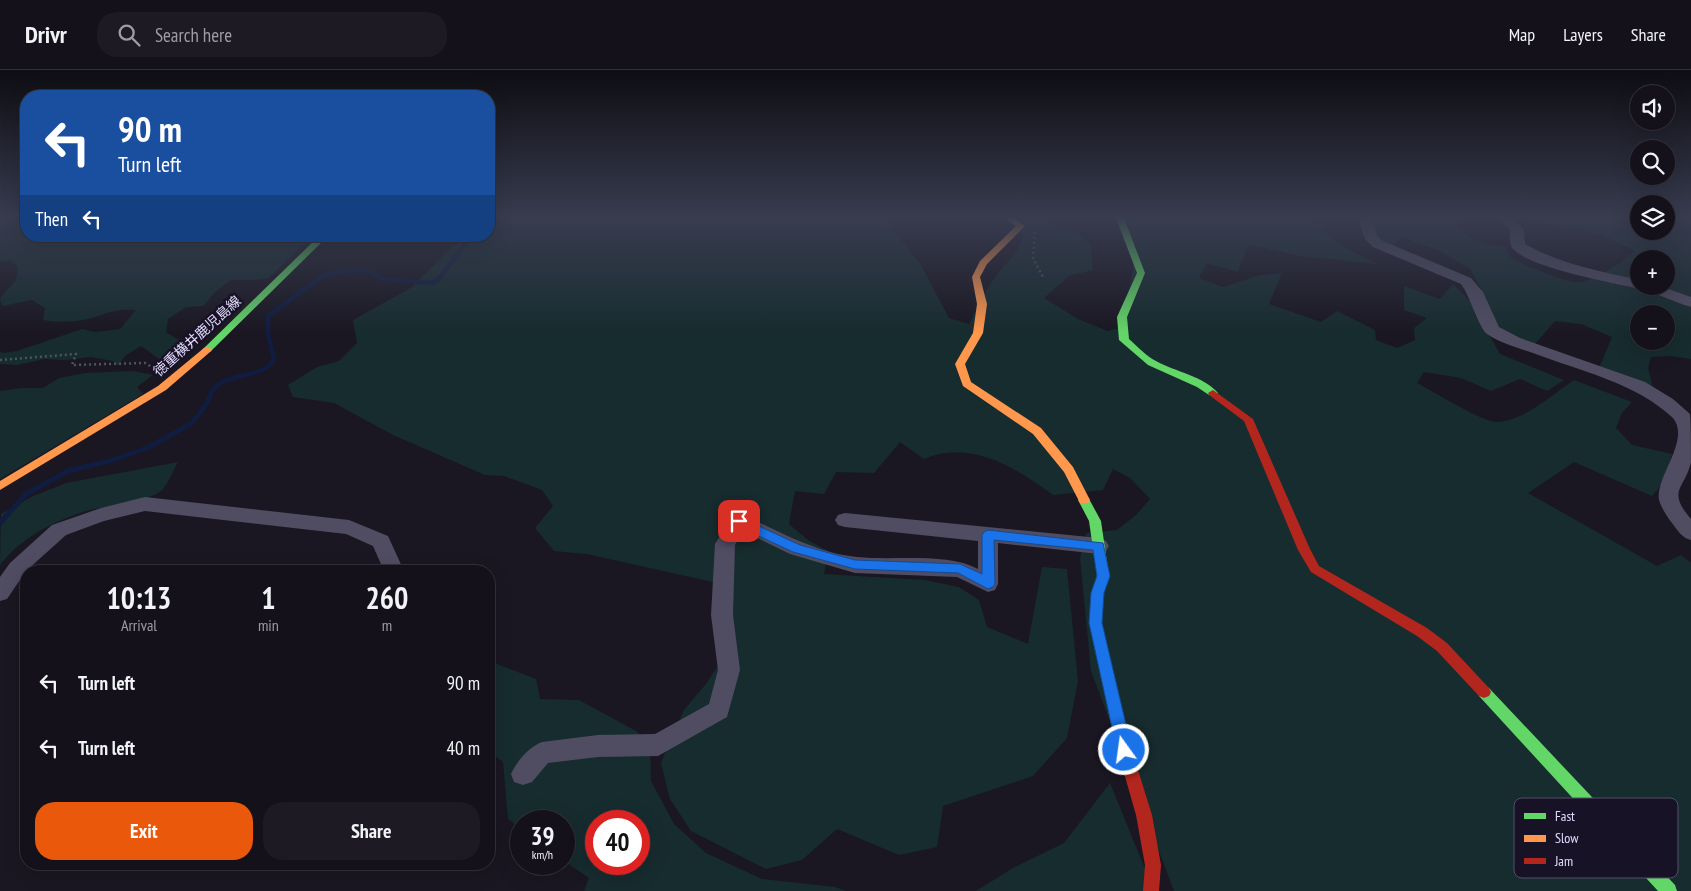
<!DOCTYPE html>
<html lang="en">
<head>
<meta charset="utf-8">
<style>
	body { margin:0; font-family:"PT Sans Narrow","Noto Sans JP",sans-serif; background:#1d1a23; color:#f1f3f6; height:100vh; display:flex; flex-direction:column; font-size:19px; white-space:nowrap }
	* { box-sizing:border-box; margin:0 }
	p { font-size:16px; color:#9d9da2 }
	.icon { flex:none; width:28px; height:28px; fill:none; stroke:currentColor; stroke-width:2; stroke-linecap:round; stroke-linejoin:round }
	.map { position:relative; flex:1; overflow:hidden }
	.details { position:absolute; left:20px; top:495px; width:475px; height:305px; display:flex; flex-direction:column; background:#14111a; border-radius:20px; box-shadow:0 5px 20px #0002,0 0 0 1px #333139 }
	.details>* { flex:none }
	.banner { position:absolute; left:20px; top:20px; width:475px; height:152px; border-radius:20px; box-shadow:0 5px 20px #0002,0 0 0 1px #333139; background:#1a4fa0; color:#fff; overflow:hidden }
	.tools { position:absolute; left:1630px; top:15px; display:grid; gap:10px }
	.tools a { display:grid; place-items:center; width:45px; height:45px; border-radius:50%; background:#14111a; box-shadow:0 5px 20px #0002,0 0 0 1px #333139; font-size:25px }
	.speed { position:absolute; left:510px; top:740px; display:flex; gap:10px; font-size:25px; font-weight:700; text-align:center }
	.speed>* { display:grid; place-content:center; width:65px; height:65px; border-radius:50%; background:#14111a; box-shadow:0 5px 20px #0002,0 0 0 1px #333139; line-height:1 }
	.speed small { font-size:12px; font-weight:400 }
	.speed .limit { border:8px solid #d22; background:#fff; color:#111 }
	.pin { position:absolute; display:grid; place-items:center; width:42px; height:42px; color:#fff; margin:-21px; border-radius:10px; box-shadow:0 2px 8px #0006 }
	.me { position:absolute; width:55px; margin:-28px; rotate:346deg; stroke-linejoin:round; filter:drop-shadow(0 0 4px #0008) }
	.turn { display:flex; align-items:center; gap:18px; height:105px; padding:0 15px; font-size:22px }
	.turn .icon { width:65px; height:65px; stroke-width:2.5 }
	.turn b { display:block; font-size:35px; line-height:42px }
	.then { display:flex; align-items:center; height:48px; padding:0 15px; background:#0003; gap:10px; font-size:19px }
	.eta { display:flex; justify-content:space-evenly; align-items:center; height:85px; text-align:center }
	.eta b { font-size:30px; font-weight:700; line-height:35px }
	.primary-button { display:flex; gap:10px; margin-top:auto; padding:10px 15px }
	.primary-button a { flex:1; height:58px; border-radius:20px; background:#ea580c; color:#fff; font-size:20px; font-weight:700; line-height:58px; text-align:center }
	.primary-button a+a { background:#1d1a23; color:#f1f3f6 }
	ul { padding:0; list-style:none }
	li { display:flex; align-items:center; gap:15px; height:65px; padding:0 15px }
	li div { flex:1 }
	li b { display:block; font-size:19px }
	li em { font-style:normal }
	header { display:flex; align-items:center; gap:30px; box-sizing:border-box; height:70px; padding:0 25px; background:#14111a; border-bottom:1px solid #333139 }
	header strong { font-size:24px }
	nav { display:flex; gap:28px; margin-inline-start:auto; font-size:18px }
	.search { width:350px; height:45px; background:#1d1a23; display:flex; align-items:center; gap:12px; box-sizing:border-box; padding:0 18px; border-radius:20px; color:#9d9da2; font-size:19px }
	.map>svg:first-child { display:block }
	.green { fill:#172c2f; fill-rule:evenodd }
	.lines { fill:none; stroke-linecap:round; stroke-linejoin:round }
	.stream-far1 { stroke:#101c40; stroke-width:4.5 }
	.stream { stroke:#101c40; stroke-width:5 }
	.path { stroke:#4c5463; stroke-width:2.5; stroke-dasharray:2 3; stroke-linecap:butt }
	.street { fill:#504d62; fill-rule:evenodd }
	.fast { fill:#63d668; fill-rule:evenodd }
	.slow { fill:#ff974d; fill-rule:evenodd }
	.jam { fill:#b3261e; fill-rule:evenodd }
	.route { fill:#1a73e8; stroke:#114b97 }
	.labels { text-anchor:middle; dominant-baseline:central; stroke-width:5; stroke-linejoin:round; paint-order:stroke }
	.street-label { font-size:14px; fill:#e3dbfc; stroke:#181227 }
	.key { fill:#181227; stroke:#554e67; stroke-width:1 }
	.key-label { font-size:14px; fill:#e3dbfc }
</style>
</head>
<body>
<header>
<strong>Drivr</strong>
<div class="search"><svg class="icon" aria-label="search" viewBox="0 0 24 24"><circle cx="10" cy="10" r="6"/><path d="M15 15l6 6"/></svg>Search here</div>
<nav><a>Map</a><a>Layers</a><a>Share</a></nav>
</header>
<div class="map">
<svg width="1691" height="821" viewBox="0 0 1691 821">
	<rect width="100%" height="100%" fill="#1a1722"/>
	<!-- green -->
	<path class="green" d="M0 148H26V166H236L307 171 269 208 255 210H231L215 222 204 236 186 237 168 249 166 262 177 269 195 271 180 293 164 303 159 289 141 276 125 286 118 296 113 291 91 287 65 290 44 289 17 295 0 294V282L3 283 17 281 82 259 95 262 120 259 136 240C116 237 102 246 83 250 70 252 55 252 43 250L45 238 32 230 2 236 0 228 16 210 18 197 10 190 0 192Z
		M494 148H889L890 156 921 195 949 248 969 254C978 237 985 220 996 206 1013 183 1026 181 1022 149L1020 148H1044L1053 154 1076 162 1091 175 1093 200 1069 206 1044 228 1078 249 1108 261 1124 257 1136 176 1114 148H1310L1342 176 1377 194 1301 186 1248 174 1238 202 1207 193 1199 208 1223 217 1260 205 1282 203 1269 234 1321 252 1337 241 1375 260 1376 270 1397 278 1415 270 1414 258 1427 248 1404 240V216L1440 229 1453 214 1470 231 1500 284 1564 310 1547 321 1520 309 1491 321 1461 308 1424 302 1417 313C1431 320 1484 353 1497 352 1522 352 1553 324 1574 310L1632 332 1622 343 1616 358 1632 375 1672 384 1664 412 1652 426 1574 392 1528 423 1657 496 1681 485 1691 493V821H1174L1091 601 1080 488 1086 463 1117 460 1136 445 1150 429 1130 408 1113 399 1103 420 1053 425C1016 398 971 369 924 389L900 372 874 403 836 402 824 424 795 421 789 454 808 470 828 481 824 504 925 510 959 517 979 530 987 557 1028 574 1042 497 1067 499 1078 611 1067 668 1033 706 943 736 937 777 899 785 837 759 802 790 766 799 691 761 670 729 661 693 667 678 684 640 706 614 736 568 722 514 587 484 554 481 535 458 553 436 542 420 504 406 485 405 393 365 334 333 293 327 288 315 317 297 339 291 357 273 353 250 412 217 449 180 469 166H489V152Z
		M1362 148H1468L1454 153C1470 170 1483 175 1506 177L1509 186C1521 194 1565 212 1578 212 1595 211 1623 191 1636 181L1599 164 1513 148H1639V161H1666V148H1691V289L1670 286 1651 287 1648 298 1655 326 1597 303 1612 267 1581 254 1555 251 1529 281 1488 248 1481 219 1470 199 1440 181 1402 167 1387 180 1370 173ZM1639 189H1666V216H1639ZM1639 244H1666V271H1639Z
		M133 301 153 305 137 317 143 324 0 409V321L21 318H43L59 308 86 303Z
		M178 392C173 401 169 412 163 419 154 430 109 436 94 439 59 448 22 466 0 495L1 444 31 427 66 413Z
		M489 591 536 609 540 629 579 630 636 661 650 674 651 711 674 754 706 783 762 809 835 817 846 821H584L589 808 564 791V751H521V759L508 749 503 692 489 681ZM596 751H639V794H596Z
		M1110 713 1154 821H976L1013 798 1064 773Z"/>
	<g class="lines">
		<!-- stream-far1 -->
		<path class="stream-far1" d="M210 325C219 305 245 308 262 300 267 299 270 294 274 290L268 264V246L323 206 346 201H368L383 209 432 213 439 209 471 166"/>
		<!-- stream -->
		<path class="stream" d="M0 453 26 424 68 401 113 390 149 377 192 353 205 336 211 324"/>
		<!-- path -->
		<path class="path" d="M1035 162 1033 188 1043 207
			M0 290 76 284 72 295 145 293 157 300"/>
		<!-- street -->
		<path class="street" d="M1358 148H1372L1378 167 1383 171 1471 208 1483 222 1499 257 1520 268 1645 312 1673 329 1690 344C1691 354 1691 381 1691 392 1685 419 1666 420 1691 449V470C1682 468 1678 461 1672 453 1667 447 1661 437 1659 430 1655 407 1691 370 1673 348 1636 313 1580 301 1533 283 1518 278 1500 273 1487 264 1479 258 1470 226 1461 214L1373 177 1365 169Z
			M1497 148H1512L1524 159 1525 174C1560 194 1600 201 1639 210V216H1660L1691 227V237C1674 232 1657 223 1640 219 1611 212 1533 199 1513 179 1509 175 1510 165 1510 160Z
			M145 427 349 450 388 466 404 501H384L373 476 346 464 145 441 104 451 66 465 26 501 7 529 0 531V507L10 493 52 455 101 438Z
			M845 443 1099 468 1106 471 1109 476 1106 481 1099 484 998 473V514L995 520 988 522 957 507 855 503 790 484 743 461 735 475 733 545 740 600 727 647 658 686 598 687 548 693 532 712 523 715 514 712 511 704C517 691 529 677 542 672L598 665 655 664 709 634 718 600 711 545 715 474 732 446 739 444 746 446C779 462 820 484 857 487 893 491 947 482 978 499V471L845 457 838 455 835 450 838 445Z"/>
		<!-- fast -->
		<path class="fast" d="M1116 148H1124L1145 203 1127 247 1129 269C1137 276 1146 286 1156 291 1175 302 1204 306 1218 323L1217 325H1209L1197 317 1148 295 1119 270 1117 247 1137 203Z
			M319 166H328L210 282H204L202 280 204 278Z
			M1084 426 1088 427 1101 451 1109 506 1103 523 1102 553 1128 668 1126 673 1121 674 1116 673 1114 668 1090 553 1091 523 1097 506 1089 451 1078 430 1080 427Z
			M1484 616 1489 618 1675 815 1677 821H1658L1479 626 1477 622 1479 618Z"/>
		<!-- slow -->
		<path class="slow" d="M1005 148H1014L1025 156 987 194 980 207 987 234 983 263 965 294 971 312 1041 358 1073 397 1090 430 1088 433H1080L1064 402 1033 364 963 316 955 294 973 263 977 234 972 207 980 191 1016 156Z
			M207 277 210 278 212 280 210 282 166 320 0 420V411L158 316 204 278Z"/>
		<!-- jam -->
		<path class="jam" d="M1213 320 1253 349 1310 479 1319 496 1427 558 1447 573 1489 618 1491 622 1489 626 1484 628 1479 626 1437 581 1417 566 1311 502 1298 480 1244 351 1209 325 1208 323Z
			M1121 662 1126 663 1128 668 1152 745 1161 795 1159 821H1143L1145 795 1136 745 1114 668 1116 663Z"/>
	</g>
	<!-- sky -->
	<linearGradient id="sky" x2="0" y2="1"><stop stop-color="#0e0d13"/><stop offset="0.56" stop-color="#383c4f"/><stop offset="1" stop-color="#383c4f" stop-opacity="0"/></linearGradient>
	<rect width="1691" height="263" fill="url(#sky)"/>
	<!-- route -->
	<path class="route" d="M739 447 800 475 855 490 960 494 982 504V465L984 462 988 460 1103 473 1110 506 1104 523 1102 553 1132 680 1129 684 1124 686 1119 684 1117 680 1089 553 1091 523 1097 506 1093 480 994 470 995 514 993 517 988 519 958 503 855 499 793 482 735 455 733 451Z"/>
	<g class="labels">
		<!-- street labels -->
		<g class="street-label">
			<text transform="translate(197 266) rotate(-42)">徳重横井鹿児島線</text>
		</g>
	</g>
	<!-- legend -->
	<rect x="1514" y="728" width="164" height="80" rx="8" class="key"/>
	<rect x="1524" y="743" width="22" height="6" fill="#63d668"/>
	<rect x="1524" y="765" width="22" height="7" fill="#ff974d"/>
	<rect x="1524" y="788" width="22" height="6" fill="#b3261e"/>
	<g class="key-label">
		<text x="1555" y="751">Fast</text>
		<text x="1555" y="773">Slow</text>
		<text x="1555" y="796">Jam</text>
	</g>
</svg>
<div class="tools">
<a><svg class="icon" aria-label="sound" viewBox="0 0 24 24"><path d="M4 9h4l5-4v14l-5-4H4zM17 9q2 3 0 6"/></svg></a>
<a><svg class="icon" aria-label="search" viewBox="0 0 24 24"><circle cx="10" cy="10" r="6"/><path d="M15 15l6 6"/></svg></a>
<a><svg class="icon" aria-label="layers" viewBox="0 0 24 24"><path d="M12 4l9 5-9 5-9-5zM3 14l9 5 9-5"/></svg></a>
<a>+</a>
<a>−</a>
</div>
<div class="speed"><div>39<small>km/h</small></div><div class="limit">40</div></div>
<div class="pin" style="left:739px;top:451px;background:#d93025"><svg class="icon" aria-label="arrive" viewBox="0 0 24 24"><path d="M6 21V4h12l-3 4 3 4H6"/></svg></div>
<svg class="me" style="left:1124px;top:680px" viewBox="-20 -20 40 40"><circle r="17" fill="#1a73e8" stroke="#fff" stroke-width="3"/><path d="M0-11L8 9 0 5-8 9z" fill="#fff"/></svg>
<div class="banner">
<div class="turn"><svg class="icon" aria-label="left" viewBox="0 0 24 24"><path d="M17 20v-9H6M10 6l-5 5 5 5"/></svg><div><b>90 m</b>Turn left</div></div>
<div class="then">Then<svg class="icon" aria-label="left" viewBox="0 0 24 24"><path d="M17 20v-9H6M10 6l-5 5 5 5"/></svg></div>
</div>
<section class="details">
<div class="eta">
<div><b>10:13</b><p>Arrival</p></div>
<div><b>1</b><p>min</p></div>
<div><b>260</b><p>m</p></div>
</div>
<ul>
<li><svg class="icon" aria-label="left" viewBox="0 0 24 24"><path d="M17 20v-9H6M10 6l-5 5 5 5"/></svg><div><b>Turn left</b></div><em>90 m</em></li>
<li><svg class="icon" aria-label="left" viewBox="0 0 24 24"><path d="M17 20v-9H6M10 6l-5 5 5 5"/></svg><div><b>Turn left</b></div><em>40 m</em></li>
</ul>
<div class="primary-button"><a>Exit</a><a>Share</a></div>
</section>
</div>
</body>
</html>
